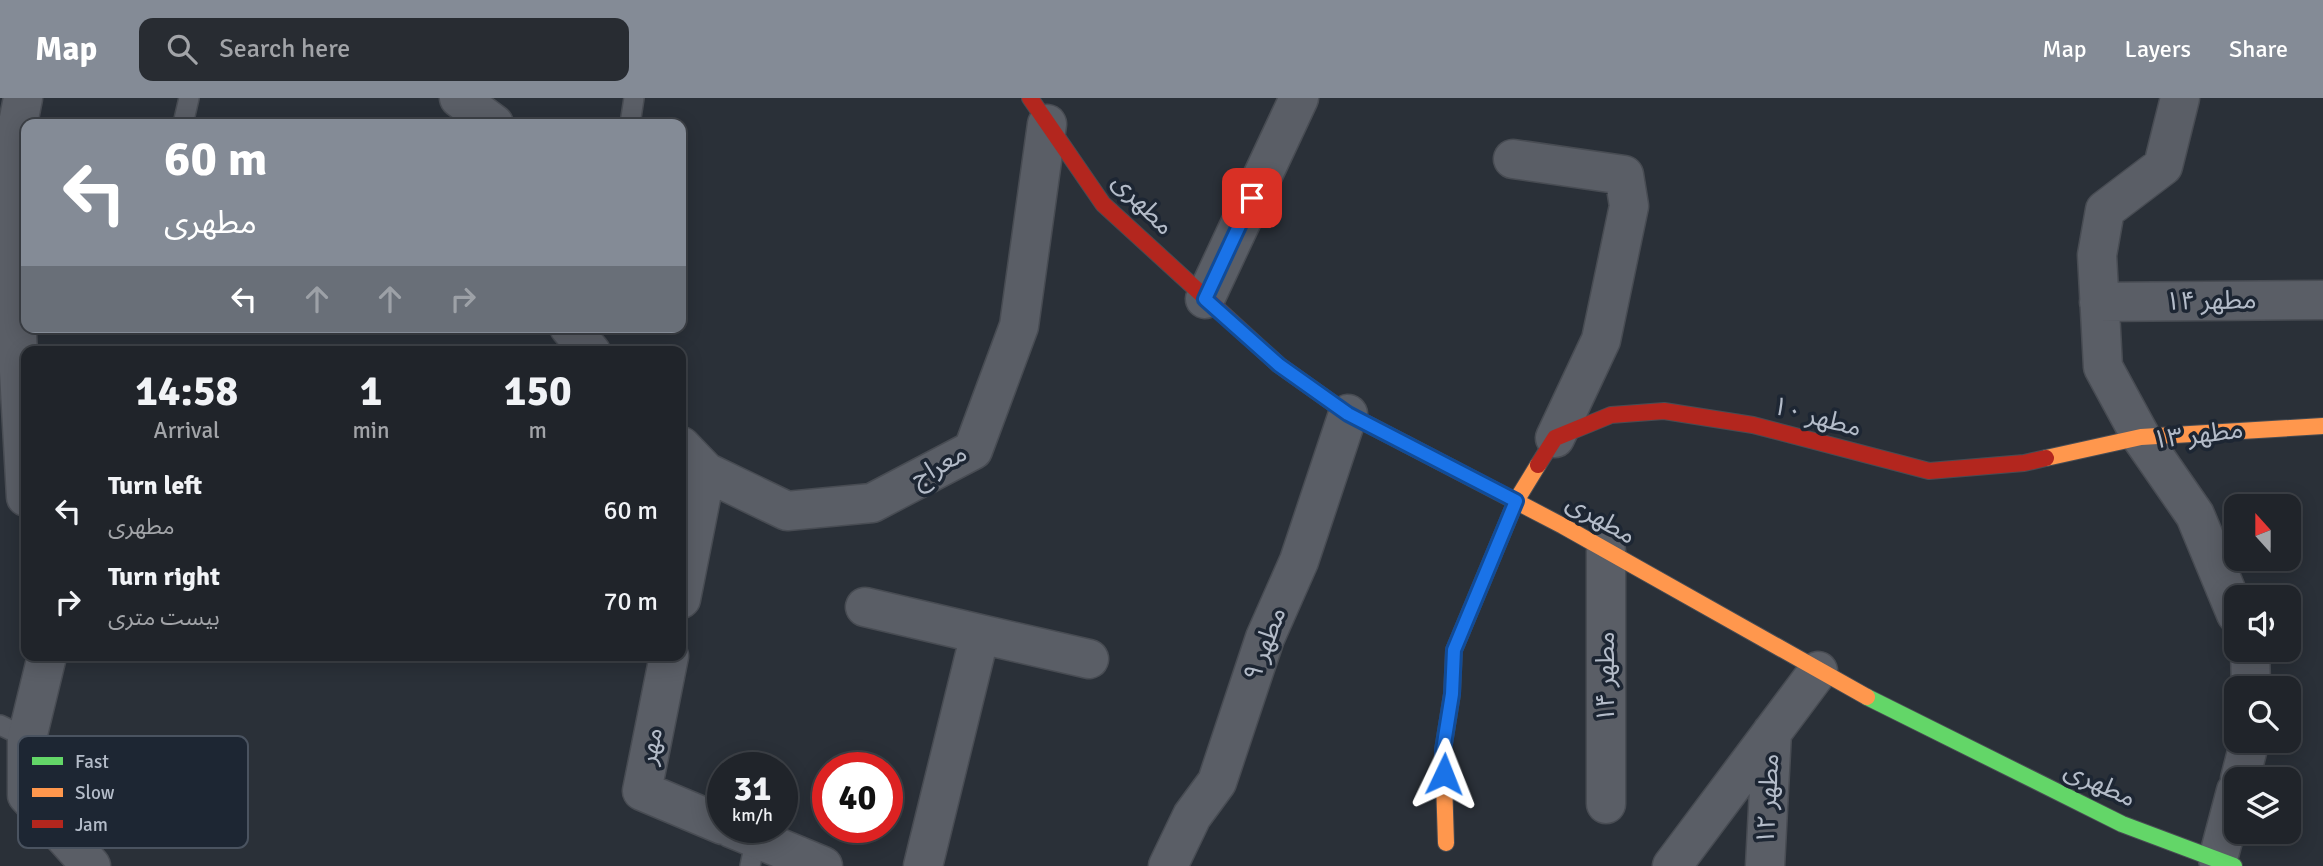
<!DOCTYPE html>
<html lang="en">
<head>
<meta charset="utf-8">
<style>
	body { margin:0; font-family:Signika,"Noto Sans Arabic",sans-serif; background:#282c32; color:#f1f3f6; height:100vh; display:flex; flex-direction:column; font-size:26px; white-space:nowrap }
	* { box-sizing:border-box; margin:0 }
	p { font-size:23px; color:#a2a4a8 }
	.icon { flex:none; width:38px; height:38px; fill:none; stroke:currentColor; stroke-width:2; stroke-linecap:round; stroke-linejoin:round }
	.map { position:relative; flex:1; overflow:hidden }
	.panel { position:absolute; left:21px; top:248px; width:665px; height:315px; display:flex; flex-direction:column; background:#20242a; border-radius:14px; box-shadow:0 4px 18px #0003,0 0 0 2px #3d4147 }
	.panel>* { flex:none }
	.top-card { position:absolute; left:21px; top:21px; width:665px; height:214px; border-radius:14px; box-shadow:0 4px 18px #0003,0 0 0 2px #3d4147; background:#848b96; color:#fff; overflow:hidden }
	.needle { width:46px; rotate:339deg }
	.buttons { position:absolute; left:2224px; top:396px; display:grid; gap:14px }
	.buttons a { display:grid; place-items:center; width:77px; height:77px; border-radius:14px; background:#20242a; box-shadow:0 4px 18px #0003,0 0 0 2px #3d4147; font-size:35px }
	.speed { position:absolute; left:707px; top:654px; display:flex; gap:14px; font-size:35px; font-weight:700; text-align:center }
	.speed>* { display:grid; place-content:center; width:91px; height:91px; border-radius:50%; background:#20242a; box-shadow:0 4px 18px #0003,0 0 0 2px #3d4147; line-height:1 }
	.speed small { font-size:18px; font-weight:400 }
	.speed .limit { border:10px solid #d22; background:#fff; color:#111 }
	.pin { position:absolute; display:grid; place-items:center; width:60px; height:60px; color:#fff; margin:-30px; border-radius:14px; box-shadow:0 4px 10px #0006 }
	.me { position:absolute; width:77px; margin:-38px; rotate:2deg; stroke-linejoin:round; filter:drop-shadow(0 0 5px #0008) }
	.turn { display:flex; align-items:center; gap:24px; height:147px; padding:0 28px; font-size:32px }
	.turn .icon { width:91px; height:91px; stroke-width:2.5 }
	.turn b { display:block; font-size:49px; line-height:60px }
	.lanes { display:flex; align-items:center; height:66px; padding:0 28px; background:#0003; justify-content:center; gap:35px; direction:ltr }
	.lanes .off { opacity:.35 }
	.eta { display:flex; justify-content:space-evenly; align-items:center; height:119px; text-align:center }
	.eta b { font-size:42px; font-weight:700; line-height:49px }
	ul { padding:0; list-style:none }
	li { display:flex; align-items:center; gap:21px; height:91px; padding:0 28px }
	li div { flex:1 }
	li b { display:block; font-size:26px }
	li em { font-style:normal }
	header { display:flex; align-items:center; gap:42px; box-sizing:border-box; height:98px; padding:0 35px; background:#848b96; color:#fff }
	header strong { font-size:33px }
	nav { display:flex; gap:38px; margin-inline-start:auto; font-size:24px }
	.search { width:490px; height:63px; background:#282c32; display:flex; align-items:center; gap:18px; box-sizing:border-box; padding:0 24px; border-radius:14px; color:#a2a4a8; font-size:26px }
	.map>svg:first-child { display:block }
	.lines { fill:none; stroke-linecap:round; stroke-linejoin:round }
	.lane-casing { stroke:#484c53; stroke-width:22 }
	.street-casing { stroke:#484c53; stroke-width:41 }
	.fast-casing { stroke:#484c53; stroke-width:18 }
	.slow-casing { stroke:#484c53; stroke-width:18 }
	.jam-casing { stroke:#484c53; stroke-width:18 }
	.lane { stroke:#5a5e66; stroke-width:19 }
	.street { stroke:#5a5e66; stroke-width:38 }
	.fast { stroke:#63d668; stroke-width:16 }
	.slow { stroke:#ff974d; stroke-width:16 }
	.jam { stroke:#b3261e; stroke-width:16 }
	.route-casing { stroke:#114b97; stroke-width:18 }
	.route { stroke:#1a73e8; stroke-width:12 }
	.labels { text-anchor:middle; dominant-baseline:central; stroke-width:7; stroke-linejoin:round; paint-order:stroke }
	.street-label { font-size:26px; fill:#b4bcc9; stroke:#1d2633 }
	.key { fill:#1d2633; stroke:#4a5360; stroke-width:2 }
	.key-label { font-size:19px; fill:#b4bcc9 }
</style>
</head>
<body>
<header>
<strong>Map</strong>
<div class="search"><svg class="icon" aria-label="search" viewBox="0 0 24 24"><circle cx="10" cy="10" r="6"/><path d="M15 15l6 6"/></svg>Search here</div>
<nav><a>Map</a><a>Layers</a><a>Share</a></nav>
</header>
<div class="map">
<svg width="2323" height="768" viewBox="0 0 2323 768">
	<rect width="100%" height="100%" fill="#2a3038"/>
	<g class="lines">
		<!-- lane casing -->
		<g class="lane-casing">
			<path id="lane" d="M183 26 189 0
				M630 26 634 0
				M0 627 27 640
				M750 768 756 740"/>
		</g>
		<!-- street casing -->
		<g class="street-casing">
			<path id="street" d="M23 0 8 76 26 399
				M459 0 494 26
				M2180 0 2163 68 2105 112 2097 157 2103 269 2141 339 2195 417 2236 516
				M1513 61 1624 77 1629 108 1601 242 1555 340
				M1205 201 1299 0
				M2099 204 2323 202
				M569 229 591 254
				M681 348 706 374 787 413 872 405 973 352 1019 228 1047 26
				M1606 453V706
				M681 501 706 374
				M865 509 980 536
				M2250 551 2251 590
				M47 558 27 640V697L91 768
				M669 558 642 693 723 727
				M2240 681 2250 642
				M731 730 823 768
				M2218 761 2236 693
				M923 768 980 536 1089 561
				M1168 768 1192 718 1217 684 1265 540 1299 463 1348 316
				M1672 768 1818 573
				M1765 768 1772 634"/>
		</g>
		<!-- fast casing -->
		<g class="fast-casing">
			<path id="fast" d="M1867 599 2122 726 2234 768"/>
		</g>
		<!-- slow casing -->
		<g class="slow-casing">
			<path id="slow" d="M1406 346 1563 428 1867 599
				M2046 360 2141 339 2323 328
				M1446 745 1443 652 1452 596 1454 552 1516 403 1538 367"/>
		</g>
		<!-- jam casing -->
		<g class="jam-casing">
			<path id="jam" d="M1030 0 1103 106 1279 267 1348 316 1406 346
				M1538 367 1555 340 1611 317 1664 313 1753 327 1929 373 2024 365 2046 360"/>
		</g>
		<!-- lane -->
		<use href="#lane" class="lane"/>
		<!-- street -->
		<use href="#street" class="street"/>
		<!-- fast -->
		<use href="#fast" class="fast"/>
		<!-- slow -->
		<use href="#slow" class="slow"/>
		<!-- jam -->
		<use href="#jam" class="jam"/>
	</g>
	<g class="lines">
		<!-- route casing -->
		<g class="route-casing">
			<path id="route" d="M1252 100 1205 201 1279 267 1348 316 1516 403 1454 552 1452 596 1443 652 1444 676"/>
		</g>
		<!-- route -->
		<use href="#route" class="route"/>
	</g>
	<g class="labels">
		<!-- street labels -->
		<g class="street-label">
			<text transform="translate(1143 106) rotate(46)">مطهری</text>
			<text transform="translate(2211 203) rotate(-1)">مطهر ۱۴</text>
			<text transform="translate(1817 319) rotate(15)">مطهر ۱۰</text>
			<text transform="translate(2198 337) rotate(-7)">مطهر ۱۳</text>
			<text transform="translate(939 368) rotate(-30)">معراج</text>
			<text transform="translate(1601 421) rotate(30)">مطهری</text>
			<text transform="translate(1265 546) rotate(-69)">مطهر ۹</text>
			<text transform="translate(1606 579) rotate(-90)">مطهر ۱۴</text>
			<text transform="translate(651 648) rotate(-79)">مهر</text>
			<text transform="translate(2100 686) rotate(25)">مطهری</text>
			<text transform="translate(1768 701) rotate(-87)">مطهر ۱۲</text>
		</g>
	</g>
	<!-- legend -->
	<rect x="18" y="638" width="230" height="112" rx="10" class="key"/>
	<rect x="32" y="659" width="31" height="8" fill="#63d668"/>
	<rect x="32" y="690" width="31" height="9" fill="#ff974d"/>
	<rect x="32" y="722" width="31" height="8" fill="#b3261e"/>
	<g class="key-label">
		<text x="75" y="670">Fast</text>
		<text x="75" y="701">Slow</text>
		<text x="75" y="733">Jam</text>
	</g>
</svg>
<div class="buttons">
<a><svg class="needle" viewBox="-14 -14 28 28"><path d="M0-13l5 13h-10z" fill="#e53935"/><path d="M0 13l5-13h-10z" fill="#a2a4a8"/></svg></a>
<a><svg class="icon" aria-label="sound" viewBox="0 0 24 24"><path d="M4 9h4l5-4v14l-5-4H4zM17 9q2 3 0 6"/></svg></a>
<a><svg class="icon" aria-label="search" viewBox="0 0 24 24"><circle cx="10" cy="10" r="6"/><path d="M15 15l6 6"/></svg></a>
<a><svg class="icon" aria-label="layers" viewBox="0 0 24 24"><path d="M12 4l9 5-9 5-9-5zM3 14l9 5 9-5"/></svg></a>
</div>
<div class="speed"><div>31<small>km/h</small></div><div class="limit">40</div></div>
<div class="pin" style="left:1252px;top:100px;background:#d93025"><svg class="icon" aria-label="arrive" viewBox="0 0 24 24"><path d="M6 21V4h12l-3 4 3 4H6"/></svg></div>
<svg class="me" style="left:1444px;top:676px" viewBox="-20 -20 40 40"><path d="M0-17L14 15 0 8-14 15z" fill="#1a73e8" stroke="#fff" stroke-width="4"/></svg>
<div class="top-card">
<div class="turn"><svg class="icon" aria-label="left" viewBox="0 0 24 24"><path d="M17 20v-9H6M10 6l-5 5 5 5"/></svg><div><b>60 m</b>مطهری</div></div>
<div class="lanes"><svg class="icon" aria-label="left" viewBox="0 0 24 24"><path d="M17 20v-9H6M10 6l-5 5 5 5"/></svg><svg class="icon off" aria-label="ahead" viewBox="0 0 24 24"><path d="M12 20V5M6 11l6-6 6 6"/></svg><svg class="icon off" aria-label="ahead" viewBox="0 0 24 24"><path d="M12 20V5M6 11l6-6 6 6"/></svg><svg class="icon off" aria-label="right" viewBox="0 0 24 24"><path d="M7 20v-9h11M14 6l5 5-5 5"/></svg></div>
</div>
<section class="panel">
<div class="eta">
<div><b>14:58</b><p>Arrival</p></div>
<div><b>1</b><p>min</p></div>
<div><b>150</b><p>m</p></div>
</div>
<ul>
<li><svg class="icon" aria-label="left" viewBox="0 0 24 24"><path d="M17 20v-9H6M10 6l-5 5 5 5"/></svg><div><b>Turn left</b><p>مطهری</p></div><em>60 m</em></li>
<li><svg class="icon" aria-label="right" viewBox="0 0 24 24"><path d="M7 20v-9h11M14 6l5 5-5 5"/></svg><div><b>Turn right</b><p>بیست متری</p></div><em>70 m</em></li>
</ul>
</section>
</div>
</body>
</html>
